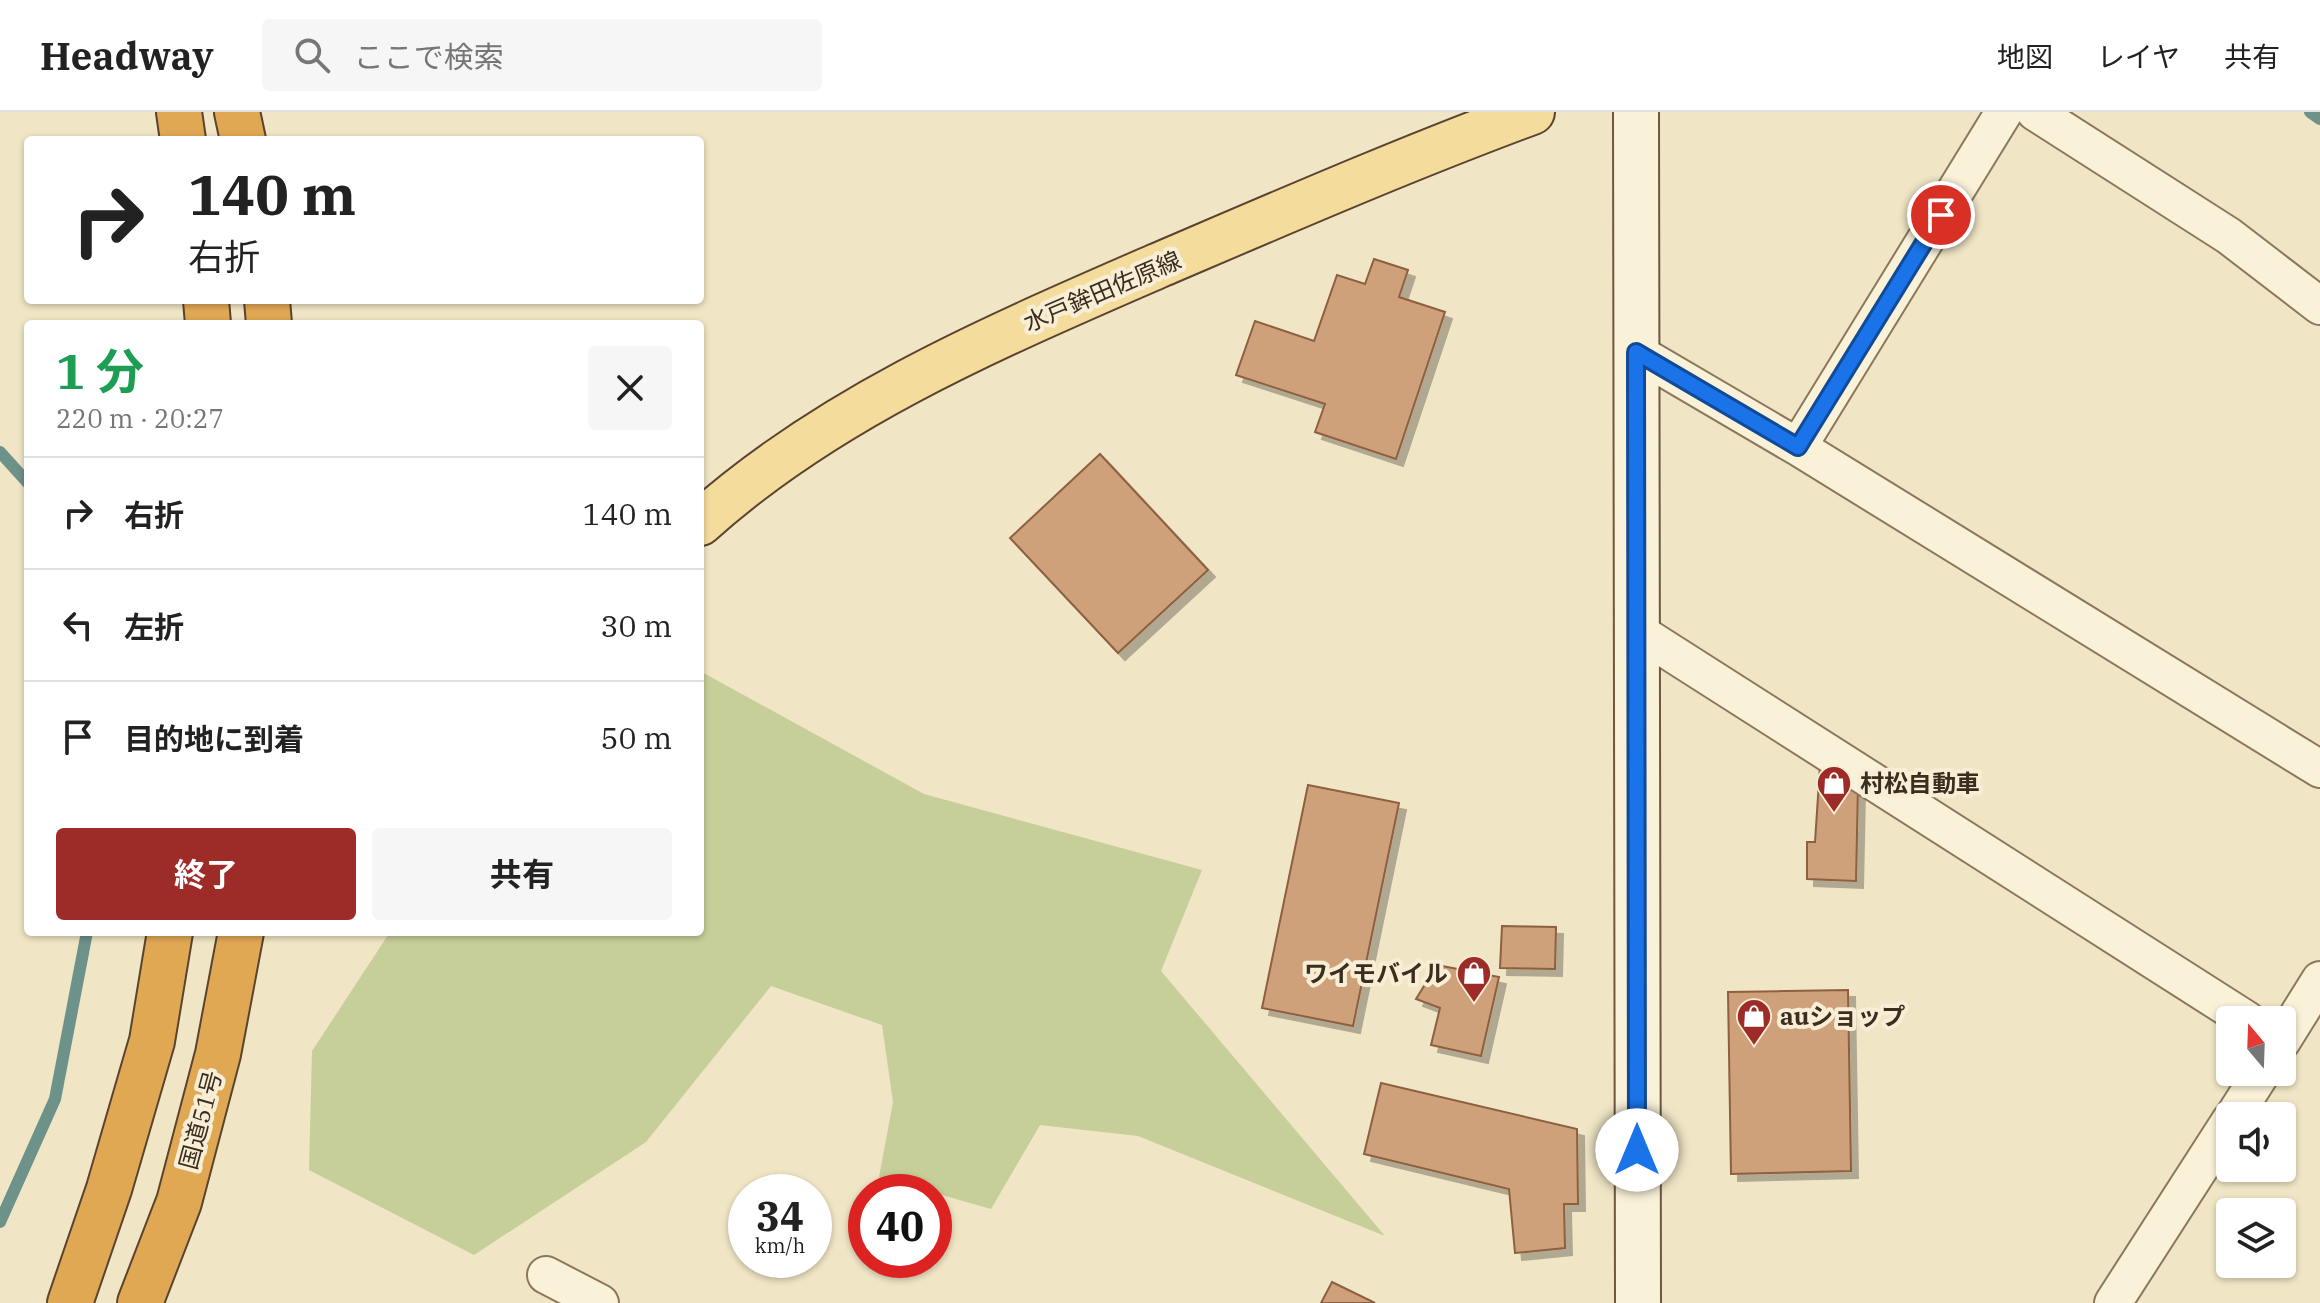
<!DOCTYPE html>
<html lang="ja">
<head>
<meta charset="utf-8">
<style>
	body { margin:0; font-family:"IBM Plex Serif","Noto Sans JP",serif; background:#f6f6f6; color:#222; height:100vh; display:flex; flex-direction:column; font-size:30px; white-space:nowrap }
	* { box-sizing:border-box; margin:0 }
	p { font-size:26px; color:#767676 }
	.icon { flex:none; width:44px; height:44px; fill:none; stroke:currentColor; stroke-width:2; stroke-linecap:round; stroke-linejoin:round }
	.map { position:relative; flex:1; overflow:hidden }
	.side { position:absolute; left:24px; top:208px; width:680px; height:616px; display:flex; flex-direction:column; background:#fff; border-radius:8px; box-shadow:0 2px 6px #0004 }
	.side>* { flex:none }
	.guide { position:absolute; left:24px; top:24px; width:680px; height:168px; border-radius:8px; box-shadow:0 2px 6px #0004; background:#fff; color:#222; overflow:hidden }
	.needle { width:52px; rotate:341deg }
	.fabs { position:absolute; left:2216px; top:894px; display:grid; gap:16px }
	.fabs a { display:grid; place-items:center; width:80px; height:80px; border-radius:8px; background:#fff; box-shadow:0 2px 6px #0004; font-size:40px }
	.speed { position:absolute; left:728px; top:1062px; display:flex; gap:16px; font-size:40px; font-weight:700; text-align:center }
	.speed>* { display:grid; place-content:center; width:104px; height:104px; border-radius:50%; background:#fff; box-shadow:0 2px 6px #0004; line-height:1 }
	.speed small { font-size:20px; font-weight:400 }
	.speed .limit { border:12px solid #d22; background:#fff; color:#111 }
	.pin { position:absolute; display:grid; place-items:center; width:68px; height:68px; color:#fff; margin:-34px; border:4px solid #fff; border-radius:50%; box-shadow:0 2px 8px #0007 }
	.me { position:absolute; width:88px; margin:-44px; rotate:0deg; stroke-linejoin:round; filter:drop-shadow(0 0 6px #0008) }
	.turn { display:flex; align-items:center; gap:28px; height:168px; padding:0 32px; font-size:36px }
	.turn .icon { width:104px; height:104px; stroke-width:2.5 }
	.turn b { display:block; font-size:56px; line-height:68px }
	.round { display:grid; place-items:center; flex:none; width:84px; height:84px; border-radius:8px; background:#f6f6f6 }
	.headline { display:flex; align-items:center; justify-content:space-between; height:136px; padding:0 32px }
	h1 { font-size:48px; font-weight:700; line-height:60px; color:#1e9e55 }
	.primary-button { display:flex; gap:16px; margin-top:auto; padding:16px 32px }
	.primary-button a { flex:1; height:92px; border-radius:8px; background:#9d2c28; color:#fff; font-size:32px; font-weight:700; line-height:92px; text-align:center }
	.primary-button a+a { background:#f6f6f6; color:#222 }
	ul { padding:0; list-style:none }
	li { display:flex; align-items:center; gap:24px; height:112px; padding:0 32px; border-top:2px solid #e0e0e0 }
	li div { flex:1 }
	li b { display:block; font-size:30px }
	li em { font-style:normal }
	header { display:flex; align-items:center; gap:48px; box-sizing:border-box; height:112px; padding:0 40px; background:#fff; border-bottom:2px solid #e0e0e0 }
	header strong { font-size:38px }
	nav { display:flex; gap:44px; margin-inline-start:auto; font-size:28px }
	.search { width:560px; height:72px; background:#f6f6f6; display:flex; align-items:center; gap:20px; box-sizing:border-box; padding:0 28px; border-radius:8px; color:#767676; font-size:30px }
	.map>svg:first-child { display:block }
	.green { fill:#c6cf99 }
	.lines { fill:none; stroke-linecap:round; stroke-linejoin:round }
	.stream { stroke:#6d928a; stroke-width:12 }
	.building { fill:#cfa17a; stroke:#8c603f; stroke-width:2; filter:url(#shadow) }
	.street-casing { stroke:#8c775a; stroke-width:40 }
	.secondary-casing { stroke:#6e573e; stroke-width:48 }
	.primary-casing { stroke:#5a442f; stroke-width:48 }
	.highway-casing { stroke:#5a442f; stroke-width:48 }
	.street { stroke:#faf1d9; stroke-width:36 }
	.secondary { stroke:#faf1d9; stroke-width:44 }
	.primary { stroke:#f4dc9d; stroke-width:44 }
	.highway { stroke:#e1a854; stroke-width:44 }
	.route-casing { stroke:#114b97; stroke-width:20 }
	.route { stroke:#1a73e8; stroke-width:14 }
	.labels { text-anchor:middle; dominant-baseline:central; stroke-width:8; stroke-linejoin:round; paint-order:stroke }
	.street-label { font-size:24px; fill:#3c2e1f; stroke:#f7eed5 }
	.poi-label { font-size:24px; font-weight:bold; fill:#3c2e1f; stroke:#f7eed5; text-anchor:start }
</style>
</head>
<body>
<header>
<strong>Headway</strong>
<div class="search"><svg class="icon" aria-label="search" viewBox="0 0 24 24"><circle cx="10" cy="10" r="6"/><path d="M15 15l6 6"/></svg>ここで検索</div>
<nav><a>地図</a><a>レイヤ</a><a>共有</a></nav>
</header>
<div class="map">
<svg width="2320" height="1191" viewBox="0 0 2320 1191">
	<defs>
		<filter id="shadow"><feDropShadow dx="7" dy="7" stdDeviation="0" flood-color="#0004"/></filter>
	</defs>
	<rect width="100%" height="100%" fill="#f0e5c5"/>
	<!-- green -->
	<path class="green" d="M700 559 924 682 1202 758 1161 859 1385 1124 1138 1024 1040 1013 991 1097 879 1065 893 990 882 913 771 874 646 1030 474 1143 309 1058 312 939 390 820H700Z"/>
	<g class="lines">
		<!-- stream -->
		<path class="stream" d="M2310 0 2320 7
			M0 340 28 371
			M0 1110 55 987 87 820"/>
	</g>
	<!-- building -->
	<path class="building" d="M1374 147 1408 158 1399 185 1445 200 1396 347 1315 320 1325 292 1236 263 1255 209 1314 229 1337 163 1365 172Z
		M1100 342 1208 458 1118 541 1010 426Z
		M1820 654 1858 673 1856 769 1807 767V730H1815Z
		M1308 673 1399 691 1353 914 1262 896Z
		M1502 814 1556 815 1555 857 1500 856Z
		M1437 853 1499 865 1481 944 1431 933 1440 896 1416 887Z
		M1848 878 1851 1059 1731 1062 1728 880Z
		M1381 971 1577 1017 1578 1092H1564L1565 1136 1515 1141 1509 1077 1364 1042Z
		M1332 1170 1375 1191H1321Z"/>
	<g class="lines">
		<!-- street casing -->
		<g class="street-casing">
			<path id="street" d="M2035 0 2229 124 2320 194
				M1636 240 1798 335 2320 657
				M1798 335 2004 0
				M1634 517 2247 908
				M2282 929 2320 868
				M2234 1004 2262 960
				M546 1163 600 1191
				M2113 1191 2230 1009"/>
		</g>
		<!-- secondary casing -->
		<g class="secondary-casing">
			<path id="secondary" d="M1636 0 1638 1191"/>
		</g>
		<!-- primary casing -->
		<g class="primary-casing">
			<path id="primary" d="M700 411C832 293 997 224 1157 154 1281 101 1405 47 1532 0"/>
		</g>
		<!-- highway casing -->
		<g class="highway-casing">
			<path id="highway" d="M179 0 183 28
				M237 0 243 28
				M206 188 208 212
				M267 188 269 212
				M70 1191 109 1077 152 929 170 820
				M140 1191 179 1090 218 942 241 820"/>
		</g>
		<!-- street -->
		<use href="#street" class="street"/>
		<!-- secondary -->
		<use href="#secondary" class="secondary"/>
		<!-- primary -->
		<use href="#primary" class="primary"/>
		<!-- highway -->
		<use href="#highway" class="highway"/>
	</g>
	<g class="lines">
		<!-- route casing -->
		<g class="route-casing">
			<path id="route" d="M1637 1038 1636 240 1798 335 1941 103"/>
		</g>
		<!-- route -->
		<use href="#route" class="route"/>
	</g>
	<!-- icons -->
	<defs>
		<g id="shop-pin" transform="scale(1.8)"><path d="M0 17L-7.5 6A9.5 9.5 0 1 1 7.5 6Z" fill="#9d2c28" stroke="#f7eed5"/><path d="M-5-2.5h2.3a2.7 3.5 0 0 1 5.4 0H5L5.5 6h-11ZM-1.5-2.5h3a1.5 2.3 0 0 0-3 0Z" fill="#fff"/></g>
	</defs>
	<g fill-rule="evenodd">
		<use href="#shop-pin" x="1834" y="671"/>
		<use href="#shop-pin" x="1474" y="861"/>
		<use href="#shop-pin" x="1754" y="904"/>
	</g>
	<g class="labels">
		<!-- street labels -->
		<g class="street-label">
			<text transform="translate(1102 179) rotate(-23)">水戸鉾田佐原線</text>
			<text transform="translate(200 1008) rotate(-75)">国道51号</text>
		</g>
		<!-- poi labels -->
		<g class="poi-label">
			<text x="1860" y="671">村松自動車</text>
			<text x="1448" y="861" text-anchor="end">ワイモバイル</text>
			<text x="1780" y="904">auショップ</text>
		</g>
	</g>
</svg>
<div class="fabs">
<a><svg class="needle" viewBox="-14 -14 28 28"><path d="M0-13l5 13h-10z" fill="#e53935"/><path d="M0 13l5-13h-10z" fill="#767676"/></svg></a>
<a><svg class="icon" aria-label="sound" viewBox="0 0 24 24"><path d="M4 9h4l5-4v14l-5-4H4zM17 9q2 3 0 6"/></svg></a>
<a><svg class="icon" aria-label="layers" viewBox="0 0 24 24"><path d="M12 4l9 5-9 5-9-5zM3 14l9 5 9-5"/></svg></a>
</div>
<div class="speed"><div>34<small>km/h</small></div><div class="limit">40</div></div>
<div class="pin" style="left:1941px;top:103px;background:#d93025"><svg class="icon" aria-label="arrive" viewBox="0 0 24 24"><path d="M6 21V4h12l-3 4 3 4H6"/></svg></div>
<svg class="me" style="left:1637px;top:1038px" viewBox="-20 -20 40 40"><circle r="19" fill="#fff"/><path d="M0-13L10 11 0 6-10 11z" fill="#1a73e8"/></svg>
<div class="guide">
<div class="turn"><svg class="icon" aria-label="right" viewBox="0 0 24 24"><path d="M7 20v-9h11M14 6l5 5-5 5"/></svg><div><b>140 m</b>右折</div></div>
</div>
<section class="side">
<div class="headline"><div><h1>1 分</h1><p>220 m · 20:27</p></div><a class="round"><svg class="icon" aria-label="close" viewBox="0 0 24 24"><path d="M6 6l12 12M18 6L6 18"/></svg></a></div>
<ul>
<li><svg class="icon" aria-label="right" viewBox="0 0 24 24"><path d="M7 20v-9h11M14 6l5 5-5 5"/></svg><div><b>右折</b></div><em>140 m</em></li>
<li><svg class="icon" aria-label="left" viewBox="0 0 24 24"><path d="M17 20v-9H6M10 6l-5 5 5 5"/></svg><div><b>左折</b></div><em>30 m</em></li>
<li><svg class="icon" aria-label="arrive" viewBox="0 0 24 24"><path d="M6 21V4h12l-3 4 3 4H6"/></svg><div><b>目的地に到着</b></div><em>50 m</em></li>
</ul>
<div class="primary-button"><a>終了</a><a>共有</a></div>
</section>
</div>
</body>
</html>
